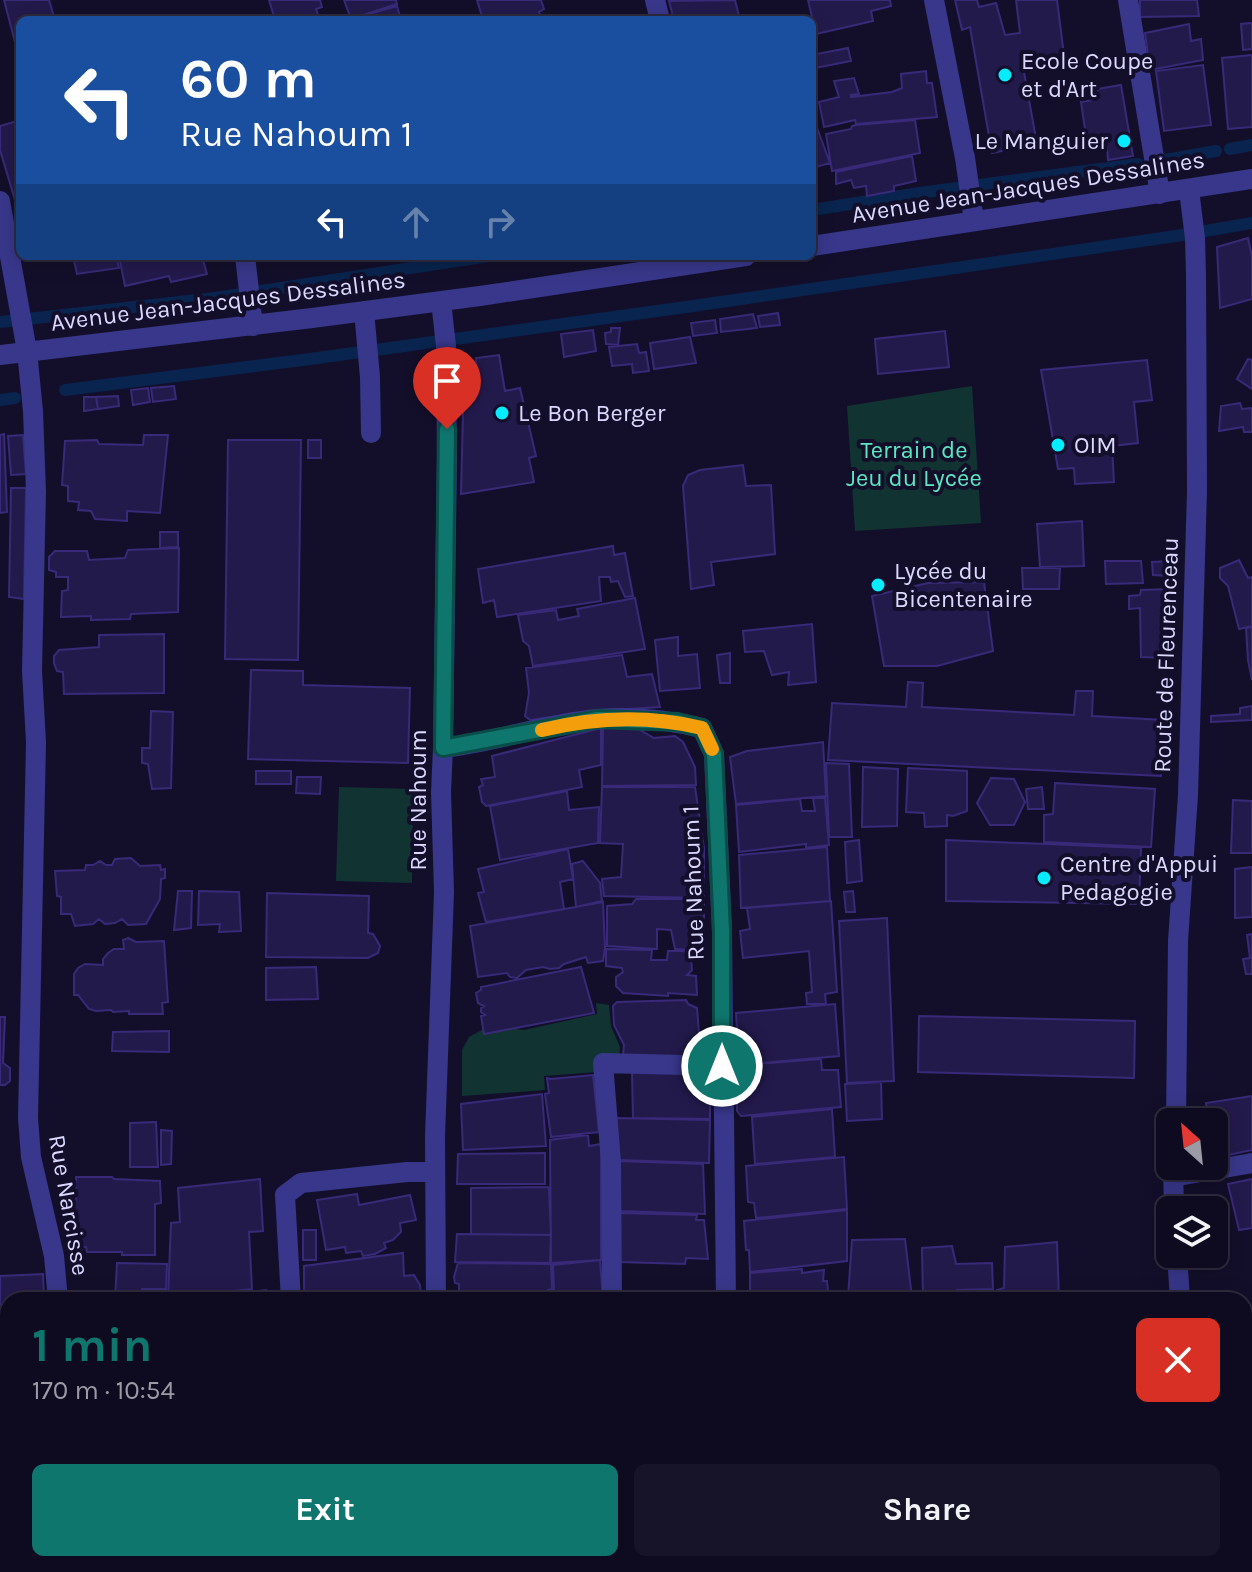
<!DOCTYPE html>
<html lang="en">
<head>
<meta charset="utf-8">
<style>
	body { margin:0; font-family:Karla,sans-serif; background:#171429; color:#f1f3f6; height:100vh; display:flex; flex-direction:column; font-size:30px; white-space:nowrap }
	* { box-sizing:border-box; margin:0 }
	p { font-size:26px; color:#9b9ba5 }
	.icon { flex:none; width:44px; height:44px; fill:none; stroke:currentColor; stroke-width:2; stroke-linecap:round; stroke-linejoin:round }
	.map { position:relative; flex:1; overflow:hidden }
	.side { position:absolute; left:0px; top:1292px; width:1252px; height:280px; display:flex; flex-direction:column; background:#0e0b20; border-radius:24px 24px 0 0; box-shadow:0 4px 20px #0003,0 0 0 2px #2e2b3e }
	.side>* { flex:none }
	.banner { position:absolute; left:16px; top:16px; width:800px; height:244px; border-radius:12px; box-shadow:0 4px 20px #0003,0 0 0 2px #2e2b3e; background:#1a4fa0; color:#fff; overflow:hidden }
	.needle { width:52px; rotate:333deg }
	.fabs { position:absolute; left:1156px; top:1108px; display:grid; gap:16px }
	.fabs a { display:grid; place-items:center; width:72px; height:72px; border-radius:12px; background:#0e0b20; box-shadow:0 4px 20px #0003,0 0 0 2px #2e2b3e; font-size:40px }
	.pin { position:absolute; display:grid; place-items:center; width:68px; height:68px; color:#fff; margin:-82px -34px; border-radius:50% 50% 50% 0; rotate:-45deg; box-shadow:0 0 8px #0007 }
	.pin .icon { rotate:45deg }
	.me { position:absolute; width:88px; margin:-44px; rotate:0deg; stroke-linejoin:round; filter:drop-shadow(0 0 6px #0008) }
	.turn { display:flex; align-items:center; gap:28px; height:168px; padding:0 32px; font-size:36px }
	.turn .icon { width:104px; height:104px; stroke-width:2.5 }
	.turn b { display:block; font-size:56px; line-height:68px }
	.lanes { display:flex; align-items:center; height:76px; padding:0 32px; background:#0003; justify-content:center; gap:40px; direction:ltr }
	.lanes .off { opacity:.35 }
	.round { display:grid; place-items:center; flex:none; width:84px; height:84px; border-radius:12px; background:#171429 }
	.head { display:flex; align-items:center; justify-content:space-between; height:136px; padding:0 32px }
	h1 { font-size:48px; font-weight:700; line-height:60px; color:#0f766e }
	.action { display:flex; gap:16px; margin-top:auto; padding:16px 32px }
	.action a { flex:1; height:92px; border-radius:12px; background:#0f766e; color:#fff; font-size:32px; font-weight:700; line-height:92px; text-align:center }
	.action a+a { background:#171429; color:#f1f3f6 }
	.map>svg:first-child { display:block }
	.green { fill:#113432 }
	.lines { fill:none; stroke-linecap:round; stroke-linejoin:round }
	.stream { stroke:#09244e; stroke-width:12 }
	.building { fill:#231a4c; stroke:#382a79; stroke-width:2 }
	.minor { stroke:#38378b; stroke-width:20 }
	.route-casing { stroke:#0a4d48; stroke-width:20 }
	.route { stroke:#0f766e; stroke-width:14 }
	.slow { stroke:#f59e0b; stroke-width:14 }
	.poi-dot { fill:#04ecff; stroke:#130f2a; stroke-width:3 }
	.labels { text-anchor:middle; dominant-baseline:central; stroke-width:8; stroke-linejoin:round; paint-order:stroke }
	.poi-label { font-size:24px; fill:#dbd8ff; stroke:#130f2a; text-anchor:start }
	.street-label { font-size:24px; fill:#dbd8ff; stroke:#130f2a }
	.park-label { font-size:24px; fill:#5ce7c1; stroke:#130f2a }
</style>
</head>
<body>
<div class="map">
<svg width="1252" height="1572" viewBox="0 0 1252 1572">
	<rect width="100%" height="100%" fill="#130f2a"/>
	<!-- green -->
	<path class="green" d="M972 386 981 523 855 531 847 406Z
		M339 787 413 789 412 883 336 881Z
		M596 1003 609 1005 611 1026 620 1047 619 1060 597 1072 544 1076 545 1090 462 1096V1050L469 1037 489 1026 524 1030 597 1014Z"/>
	<g class="lines">
		<!-- stream -->
		<path class="stream" d="M1230 149 1252 145
			M1165 160 1216 151
			M812 210 919 193 1138 164
			M0 322 215 298 489 256
			M65 390 310 359 693 306 1176 236 1252 223
			M0 400 15 398"/>
	</g>
	<!-- building -->
	<path class="building" d="M4 0H49L55 20H20V45L16 46Z
		M269 0H320L322 7 316 9 320 20H275Z
		M344 0H396L397 4 351 19Z
		M477 0H541L544 9 539 12 542 20H483Z
		M735 0 740 20H674L669 1Z
		M808 0H890L891 6 871 11 873 21 816 34Z
		M955 0H977L979 7 996 3 1005 35 1020 33 1016 0H1057L1064 55 1022 61 1037 144 992 153 970 27 962 30Z
		M1140 0H1197L1199 16 1140 17Z
		M397 6 401 20H356L355 18Z
		M1252 23V49L1243 50 1241 24Z
		M1189 24 1191 41 1201 39 1203 60 1150 70 1145 33Z
		M848 48 851 61 815 68 812 55Z
		M1252 55V127L1228 129 1222 58Z
		M1203 65 1211 125 1164 131 1156 71Z
		M926 71 927 83H932L937 117 856 124 855 120 824 127 819 102 839 97 834 81 854 78 859 94 851 95V97L892 92 902 88 901 74Z
		M1121 85 1133 156 1108 160 1107 147 1088 150 1081 102 1099 99 1097 89Z
		M20 120V199L15 200 0 150V126Z
		M915 120 920 153 832 171 826 134 851 129 852 126 856 125Z
		M816 125 830 163 812 168V126Z
		M912 156 916 181 894 186V191L867 196 866 186 854 188 851 180 836 184V172Z
		M1248 238 1252 256V299L1220 308 1217 247Z
		M73 256H116L119 268 77 274Z
		M119 256H202L207 274 171 282 169 276 125 286Z
		M778 313 780 325 760 327 758 316Z
		M753 314 757 328 721 332 720 319Z
		M715 320 717 333 693 336 691 323Z
		M611 328H620L618 345 606 344 605 333 611 332Z
		M593 330 596 351 564 357 561 334Z
		M945 331 949 367 878 374 875 339Z
		M690 337 696 363 654 369 650 343Z
		M637 344 639 353 646 352 649 371 633 373 632 364 612 366 609 347Z
		M499 355 505 391 520 388 536 456 529 458 534 482 461 494 464 372 477 371 476 358Z
		M1248 359 1252 360V389L1237 379Z
		M1147 360 1152 400 1134 402 1138 443 1112 446 1114 482 1075 484 1074 468 1058 469 1041 370Z
		M174 386 176 399 153 402 151 388Z
		M148 388 150 402 133 405 131 390Z
		M118 396 119 406 98 409 96 397Z
		M84 397H96L98 409 84 411Z
		M1240 403 1242 409 1252 408V432H1244L1243 427 1219 431 1221 406Z
		M4 434 7 512 0 513V435Z
		M23 435 26 474 11 475 8 436Z
		M144 435H168L160 513 127 511V521L95 519 91 511 78 510 79 502 68 501V486L62 485 65 441 97 440 99 444 143 445Z
		M228 440H301L298 660 225 659Z
		M308 440H321V458H308Z
		M743 465 746 486 771 485 775 554 711 562 714 585 691 589 683 486 688 475 700 470Z
		M11 488H26L24 599 9 597Z
		M1082 521 1084 566 1040 567 1037 524Z
		M160 532H178V547L160 548Z
		M613 546 614 555 625 553 633 596 625 597 618 581 611 582 610 577H599L601 601 497 617 494 600 483 603 478 569Z
		M179 548 178 612 131 614 130 619 91 620V616L61 617 62 591 68 590V577H56V572L49 570V557L55 551H87L89 560 125 558 128 550Z
		M1239 560 1248 578 1252 577V626L1239 629 1228 586 1220 578V568Z
		M1105 561H1141L1143 583 1106 584Z
		M1170 561V576L1153 575 1152 562Z
		M1022 568H1060L1059 589H1023Z
		M984 582 993 651 937 666H884L872 596 928 583Z
		M1169 589 1167 658 1141 657 1140 608 1129 609V596L1140 595 1141 590Z
		M635 598 645 649 533 666 529 646 523 641 518 615 556 610 558 620 579 616 577 609Z
		M812 624 816 682 788 685 789 672 772 675 764 651 745 652 743 631Z
		M1252 627V680L1248 660 1246 628Z
		M164 634V693L64 694 63 672 57 671 54 663V656L59 650 99 647V635Z
		M678 637V656L697 654 700 688 660 691 655 640Z
		M730 653V683H720L717 655Z
		M622 655 627 677 652 674 660 707 595 711 530 720 525 716 529 693 526 668Z
		M251 670 303 671V685L410 688 408 763 248 759Z
		M908 682 923 683 922 707 1074 715 1076 691H1093L1092 716 1164 720 1161 776 828 760 832 703 906 707Z
		M1252 706V720L1211 722V716L1240 714V708Z
		M151 711 173 712 171 788 152 789 148 764 142 763V748H150Z
		M635 727 654 738 675 736 683 742 695 767 696 785 602 786 603 728Z
		M601 728V765L579 770 582 787 486 806 482 802 479 787 483 785 481 779 495 777 492 756Z
		M823 742 826 796 736 804 730 757 747 751Z
		M826 763 849 764 852 837H829Z
		M863 767 898 769 897 826 862 827Z
		M908 768 967 771V811L953 816 947 815V826L925 827 924 813 906 812Z
		M256 771H291V784H256Z
		M297 777H321L320 794 296 793Z
		M991 778 1014 779 1025 802 1014 825H990L977 803Z
		M1055 783 1155 789 1151 847 1044 842V815L1053 814Z
		M602 787H695L704 848V898L604 896 602 879 621 877 623 844 600 843Z
		M1042 787 1044 809H1028L1026 789Z
		M567 791 569 810 599 807 598 843 500 860 490 806Z
		M813 798H825L829 845 806 848V844L739 852 736 805 800 799 802 811H815Z
		M1233 800 1252 801V853H1231Z
		M859 840 862 881 847 883 845 842Z
		M946 840 1141 848 1139 904 946 901Z
		M827 847 830 901 741 908 739 855Z
		M568 849 573 879 560 882 564 909 486 922 478 893 484 892 478 869Z
		M131 858 140 866 160 865 161 870 165 869V878L161 879 160 899 146 924 128 925 122 919 115 923 105 924 99 919 93 924 75 926 71 914H61V897L57 896 55 871 85 870 86 865H93L100 861 106 865H112L115 859Z
		M583 861 600 883 602 901 576 907 572 864Z
		M1252 867V917L1235 918V869Z
		M178 891H192L191 928 174 930Z
		M199 891 239 892 241 931 219 932 220 924 198 925Z
		M853 891 855 912H846L844 892Z
		M267 893 369 896 368 933 373 934 380 946 378 953 368 958 266 957Z
		M636 899H704V951L675 949 671 930 657 929V949L607 946V906L632 904Z
		M831 901 837 992 825 994 826 1004H807L806 993 812 992 809 951 743 958 740 931 750 929 747 908Z
		M603 902 605 948 603 961 588 963 586 957 564 964 559 968 550 969 543 967 526 970 517 978 510 977 507 973 478 977 470 926Z
		M887 918 894 1081 847 1083 839 921Z
		M1252 934V974H1246L1243 959 1250 958 1247 935Z
		M128 938 136 942 164 941 168 1002 162 1003 163 1014H129V1011L113 1012 111 1010 96 1011 89 1009 78 995H74V974L78 968 85 964 103 965V959L108 953 114 949H124L123 940Z
		M606 949 652 950 651 960H667L668 951H684L691 959 692 970 687 975 696 976 697 995 668 993V996L623 993 616 986V977L623 972 622 968 606 966Z
		M316 967 318 999 266 1000V968Z
		M581 967 594 1013 484 1034 481 1016 485 1015 481 1012V1008L484 1006 478 1003 476 993 481 990V987Z
		M686 1000 688 1004 697 1008 701 1058 623 1055 624 1045 614 1025 613 1006 617 1002Z
		M835 1004 839 1056 739 1065 736 1013Z
		M919 1016 1135 1021 1134 1078 918 1072Z
		M0 1017H5L3 1063 10 1068V1081L5 1085H0Z
		M169 1031V1052L112 1051 113 1032Z
		M821 1059 822 1070H838L841 1107 741 1116 737 1111V1093L741 1087V1065Z
		M632 1071 710 1075V1119L633 1118Z
		M593 1075 599 1132 551 1137 545 1094 549 1093 547 1078 551 1079Z
		M881 1082 882 1119 847 1121 845 1084Z
		M542 1094 546 1146 463 1150 461 1104Z
		M1252 1096V1150L1228 1155V1152L1214 1153V1122H1208L1206 1103Z
		M832 1109 835 1157 755 1164 752 1117Z
		M615 1118 710 1120 709 1163 618 1160Z
		M156 1122 158 1167H130V1123Z
		M161 1130 172 1131 171 1164 161 1165Z
		M588 1135 589 1146 601 1144V1260L551 1263 550 1140Z
		M545 1153V1184H457L458 1154Z
		M844 1157 847 1209 756 1218 754 1203 748 1202 746 1166Z
		M618 1161 703 1164 705 1214 620 1211Z
		M76 1177H112L114 1179 160 1181 161 1203 155 1204V1255H122V1252H87L86 1247 75 1245Z
		M260 1179 263 1231 249 1232 252 1289 168 1298 171 1223 180 1222 178 1188Z
		M1252 1179V1228L1239 1230 1228 1184Z
		M549 1187 551 1235 471 1234V1188Z
		M357 1194 359 1205 410 1195 416 1220 400 1223 401 1232 393 1240 384 1243 386 1248 375 1254 363 1256 361 1251 346 1253 345 1247 326 1250 317 1200Z
		M847 1210V1261L750 1272 749 1250H746L744 1221Z
		M620 1213 697 1215 696 1220H704L708 1259 686 1258 685 1264 620 1262Z
		M303 1230H316V1260H303Z
		M457 1234 551 1235 550 1263 455 1262Z
		M905 1239 912 1298 878 1300 877 1296 848 1297 852 1240Z
		M1057 1242 1059 1300H997V1290L1004 1288 1005 1247Z
		M952 1246 956 1264 992 1263 993 1289 957 1290 956 1300H923L922 1248Z
		M403 1253 404 1276 414 1275 420 1285 421 1300H304V1266Z
		M600 1260 603 1300H550V1291L554 1290 553 1265Z
		M117 1263 167 1264 166 1289H142V1300H115Z
		M458 1263 551 1264 552 1289 548 1290 549 1300H459V1284L455 1283 454 1277Z
		M802 1269V1273L824 1270 823 1281H827L829 1300H750V1273Z
		M43 1274 44 1300H8V1344L0 1345V1276Z
		M266 1290 268 1300H208V1297Z
		M992 1290 993 1300H963L962 1291Z
		M1244 1356H1252V1466L1244 1467Z
		M1252 1475V1497L1244 1498V1476Z
		M179 1564H229L187 1572H180Z
		M238 1564H275L277 1572H192Z
		M329 1564H415V1572H307L306 1565Z
		M452 1564H528V1567L452 1566Z
		M543 1564H602V1572H543Z
		M624 1564H709L708 1572H624Z
		M746 1564H818L819 1572H747Z
		M847 1564H890L891 1572H847Z
		M896 1564H932L933 1572H896Z
		M940 1564H980V1572H940Z
		M1059 1564H1178L1180 1572H1060Z
		M450 1568 537 1569 538 1572H450Z"/>
	<g class="lines">
		<!-- minor -->
		<path class="minor" d="M655 0 660 20
			M934 0 965 158 974 221
			M1128 0 1160 194
			M0 201 27 351 33 411 36 492 32 671 36 742 28 1118 31 1157 54 1256 58 1300
			M812 246 1252 179
			M245 256 253 326
			M364 311 370 377 371 433
			M0 355 312 318 480 296 746 256
			M443 748C495 742 545 724 597 719 630 716 669 720 702 728L714 754 722 931 726 1300
			M1176 1122 1178 941 1188 795 1197 491 1196 275 1195 238 1189 190
			M1173 1166 1174 1210
			M1172 1177 1252 1163
			M1177 1254 1180 1300
			M291 1300 285 1195 301 1183 407 1172H435
			M436 1300 435 1137 444 892 441 792 443 748 447 457 446 346 441 301
			M612 1300 611 1162 603 1063 722 1066
			M1244 1329 1252 1328
			M1244 1517 1252 1516
			M431 1564V1572
			M611 1564V1572
			M990 1564 991 1572
			M1205 1564 1206 1572
			M26 1572V1564
			M293 1572V1564
			M732 1572V1564"/>
	</g>
	<g class="lines">
		<!-- route casing -->
		<g class="route-casing">
			<path id="route" d="M447 429 443 748 598 719 677 722 702 728 714 754 722 931V1066"/>
		</g>
		<!-- route -->
		<use href="#route" class="route"/>
		<!-- slow -->
		<path class="slow" d="M542 730C595 717 648 715 702 728L712 749"/>
	</g>
	<!-- markers -->
	<g class="poi-dot">
		<circle cx="1005" cy="75" r="8"/>
		<circle cx="1124" cy="141" r="8"/>
		<circle cx="502" cy="413" r="8"/>
		<circle cx="1058" cy="445" r="8"/>
		<circle cx="878" cy="585" r="8"/>
		<circle cx="1044" cy="878" r="8"/>
	</g>
	<g class="labels">
		<!-- poi labels -->
		<g class="poi-label">
			<text x="1021" y="61">Ecole Coupe<tspan x="1021" dy="28">et d'Art</tspan></text>
			<text x="1108" y="141" text-anchor="end">Le Manguier</text>
			<text x="518" y="413">Le Bon Berger</text>
			<text x="1074" y="445">OIM</text>
			<text x="894" y="571">Lycée du<tspan x="894" dy="28">Bicentenaire</tspan></text>
			<text x="1060" y="864">Centre d'Appui<tspan x="1060" dy="28">Pedagogie</tspan></text>
		</g>
		<!-- street labels -->
		<g class="street-label">
			<text transform="translate(1028 187) rotate(-9)">Avenue Jean-Jacques Dessalines</text>
			<text transform="translate(228 301) rotate(-7)">Avenue Jean-Jacques Dessalines</text>
			<text transform="translate(1166 655) rotate(-88)">Route de Fleurenceau</text>
			<text transform="translate(418 800) rotate(-90)">Rue Nahoum</text>
			<text transform="translate(693 883) rotate(-92)">Rue Nahoum 1</text>
			<text transform="translate(69 1205) rotate(80)">Rue Narcisse</text>
		</g>
		<!-- park labels -->
		<g class="park-label">
			<text x="914" y="450">Terrain de<tspan x="914" dy="28">Jeu du Lycée</tspan></text>
		</g>
	</g>
</svg>
<div class="fabs">
<a><svg class="needle" viewBox="-14 -14 28 28"><path d="M0-13l5 13h-10z" fill="#e53935"/><path d="M0 13l5-13h-10z" fill="#9b9ba5"/></svg></a>
<a><svg class="icon" aria-label="layers" viewBox="0 0 24 24"><path d="M12 4l9 5-9 5-9-5zM3 14l9 5 9-5"/></svg></a>
</div>
<div class="pin" style="left:447px;top:429px;background:#d93025"><svg class="icon" aria-label="arrive" viewBox="0 0 24 24"><path d="M6 21V4h12l-3 4 3 4H6"/></svg></div>
<svg class="me" style="left:722px;top:1066px" viewBox="-20 -20 40 40"><circle r="17" fill="#0f766e" stroke="#fff" stroke-width="3"/><path d="M0-11L8 9 0 5-8 9z" fill="#fff"/></svg>
<div class="banner">
<div class="turn"><svg class="icon" aria-label="left" viewBox="0 0 24 24"><path d="M17 20v-9H6M10 6l-5 5 5 5"/></svg><div><b>60 m</b>Rue Nahoum 1</div></div>
<div class="lanes"><svg class="icon" aria-label="left" viewBox="0 0 24 24"><path d="M17 20v-9H6M10 6l-5 5 5 5"/></svg><svg class="icon off" aria-label="ahead" viewBox="0 0 24 24"><path d="M12 20V5M6 11l6-6 6 6"/></svg><svg class="icon off" aria-label="right" viewBox="0 0 24 24"><path d="M7 20v-9h11M14 6l5 5-5 5"/></svg></div>
</div>
<section class="side">
<div class="head"><div><h1>1 min</h1><p>170 m · 10:54</p></div><a class="round" style="background:#d93025;color:#fff"><svg class="icon" aria-label="close" viewBox="0 0 24 24"><path d="M6 6l12 12M18 6L6 18"/></svg></a></div>
<div class="action"><a>Exit</a><a>Share</a></div>
</section>
</div>
</body>
</html>
